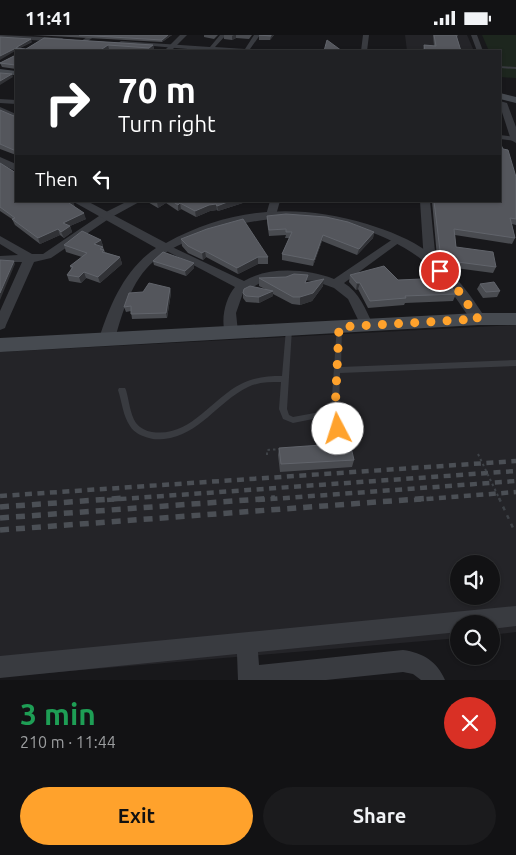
<!DOCTYPE html>
<html lang="en">
<head>
<meta charset="utf-8">
<style>
	body { margin:0; font-family:Ubuntu,sans-serif; background:#1b1b1d; color:#f1f3f6; height:100vh; display:flex; flex-direction:column; font-size:19px; white-space:nowrap }
	* { box-sizing:border-box; margin:0 }
	p { font-size:16px; color:#9c9ea0 }
	.icon { flex:none; width:28px; height:28px; fill:none; stroke:currentColor; stroke-width:2; stroke-linecap:round; stroke-linejoin:round }
	.map { position:relative; height:645px; overflow:hidden }
	.sheet { display:flex; flex-direction:column; background:#121214; flex:1 }
	.sheet>* { flex:none }
	.top-card { position:absolute; left:15px; top:15px; width:486px; height:152px; border-radius:0px; box-shadow:0 1px 4px #0004,0 0 0 1px #313234; background:#202124; color:#fff; overflow:hidden }
	.fabs { position:absolute; left:450px; top:520px; display:grid; gap:10px }
	.fabs a { display:grid; place-items:center; width:50px; height:50px; border-radius:50%; background:#121214; box-shadow:0 1px 4px #0004,0 0 0 1px #313234; font-size:25px }
	.pin { position:absolute; display:grid; place-items:center; width:42px; height:42px; color:#fff; margin:-21px; border:2px solid #fff; border-radius:50%; box-shadow:0 1px 5px #0007 }
	.me { position:absolute; width:55px; margin:-28px; rotate:355deg; stroke-linejoin:round; filter:drop-shadow(0 0 4px #0008) }
	.turn { display:flex; align-items:center; gap:18px; height:105px; padding:0 20px; font-size:22px }
	.turn .icon { width:65px; height:65px; stroke-width:2.5 }
	.turn b { display:block; font-size:35px; line-height:42px }
	.then { display:flex; align-items:center; height:48px; padding:0 20px; background:#0003; gap:10px; font-size:19px }
	.round { display:grid; place-items:center; flex:none; width:52px; height:52px; border-radius:26px; background:#1b1b1d }
	.overview { display:flex; align-items:center; justify-content:space-between; height:85px; padding:0 20px }
	h1 { font-size:30px; font-weight:600; line-height:38px; color:#1e9e55 }
	.button { display:flex; gap:10px; margin-top:auto; padding:10px 20px }
	.button a { flex:1; height:58px; border-radius:30px; background:#ffa22c; color:#111; font-size:20px; font-weight:600; line-height:58px; text-align:center }
	.button a+a { background:#1b1b1d; color:#f1f3f6 }
	.status { display:flex; justify-content:space-between; align-items:center; height:35px; padding:0 25px; background:#121214; direction:ltr }
	.status svg { height:14px; fill:currentColor }
	.map>svg:first-child { display:block }
	.built { fill:#242428; fill-rule:evenodd }
	.green { fill:#1d261e }
	.lines { fill:none; stroke-linecap:round; stroke-linejoin:round }
	.path { stroke:#3e4247; stroke-width:2; stroke-dasharray:2.5 3; stroke-linecap:butt }
	.service { fill:#393b40; fill-rule:evenodd }
	.minor { fill:#393b40; fill-rule:evenodd }
	.tertiary { fill:#393b40; fill-rule:evenodd }
	.secondary { fill:#464a50; fill-rule:evenodd }
	.rail-far1 { stroke:#4b4f55; stroke-width:4.5; stroke-dasharray:7 5.5; stroke-linecap:butt }
	.rail { stroke:#4b4f55; stroke-width:5.5; stroke-dasharray:9 7; stroke-linecap:butt }
	.path-bridge-far1 { stroke:#3e4247; stroke-width:2; stroke-dasharray:2.5 3; stroke-linecap:butt }
	.path-bridge { stroke:#3e4247; stroke-width:2.5; stroke-dasharray:4 5.5; stroke-linecap:butt }
	.wall { fill:#494b50 }
	.shaded-wall { fill:#313236 }
	.building { fill:#54565c; stroke:#61646b }
	.route { stroke:#ffa22c; stroke-width:9; stroke-dasharray:0 16.2 }
</style>
</head>
<body>
<div class="status"><b>11:41</b><svg viewBox="0 0 49 12"><path d="M0 12V9h3v3zM5 12V6h3v6zM10 12V3h3v9zM15 12V0h3v12zM26 1h20v11H26zM47 4h2v5h-2z"/></svg></div>
<div class="map">
<svg width="516" height="645" viewBox="0 0 516 645">
	<rect width="100%" height="100%" fill="#18181b"/>
	<!-- built -->
	<path class="built" d="M405 0H467L474 16H407Z
		M516 290V597L491 600V589H459V603L0 642V317ZM459 529H491V561H459Z"/>
	<!-- green -->
	<path class="green" d="M482 0H516V43L500 42V16H489Z"/>
	<g class="lines">
		<!-- path -->
		<path class="path" d="M336 385 340 410
			M267 420V415L281 414"/>
		<!-- service -->
		<path class="service" d="M500 31 516 32V34L500 33Z
			M337 290H339L342 292 341 332 516 325V331L340 338 339 377 338 379 293 388 283 384 279 374 281 347C270 347 258 347 248 352 217 367 200 400 164 404 159 404 154 405 149 403 142 401 134 398 130 391 123 381 122 367 118 355L119 353H125L126 355C129 365 130 379 136 388 140 393 146 396 152 397 190 403 211 364 241 349 254 342 268 341 282 341L286 294 289 292 292 294 287 374 289 380 293 382 331 375Z"/>
		<!-- minor -->
		<path class="minor" d="M0 0 62 3 65 5 62 7 0 3Z
			M90 0H97L72 16H66Z
			M220 0H226L215 12 245 14 254 0H260L250 14 253 16H211L118 8 121 6 210 12Z
			M363 0H369L367 16H361Z
			M0 64 16 65V69L0 68Z
			M0 72 16 79V84L0 77Z
			M500 100 516 102V106L500 104Z
			M128 166H141L110 183 51 223 34 227 6 290 5 293 0 295V276L22 227H0V221L18 220 0 209V201L32 219H43L102 179Z
			M270 166H280L276 180 271 183 266 180Z
			M420 166H430L436 227 430 230 424 227Z
			M396 202 401 205 400 207 344 248C359 257 366 275 373 290L372 293H362L348 264 334 253 315 246 279 244 260 248 243 258 236 278 238 297 236 300H226C220 287 225 263 235 252L161 213 162 211H170L244 246C269 231 308 234 334 244Z
			M516 571V591L491 594V589H459V597L258 617 259 630 403 615C423 618 437 626 445 645H421L413 639 403 637 326 645H238L237 619 0 643V621Z"/>
		<!-- tertiary -->
		<path class="tertiary" d="M180 0H187L171 16H164Z
			M471 0H477L483 16H477Z
			M500 66 507 68 516 92V108L511 105 500 71Z
			M0 122 16 129V136L0 129Z
			M72 166H87L166 208C231 172 297 168 367 189 389 196 411 204 429 218 452 235 471 260 486 284L483 288 478 289 473 288C455 262 438 234 411 217 350 178 273 174 207 199 188 205 168 214 153 227 132 245 122 278 115 304L113 308 107 310 101 308 99 304C110 269 125 234 156 213Z"/>
		<!-- secondary -->
		<path class="secondary" d="M0 34 16 36V40H0Z
			M500 58 516 62V68L500 64Z
			M478 278H516V290H478L0 317V303Z"/>
		<!-- rail-far1 -->
		<path class="rail-far1" d="M0 461 516 426
			M107 465 516 436
			M258 465 516 446
			M414 465 516 457"/>
		<!-- rail -->
		<path class="rail" d="M0 472 125 463
			M0 483 275 463
			M0 495 431 463"/>
		<!-- path-bridge-far1 -->
		<path class="path-bridge-far1" d="M478 419 500 465"/>
		<!-- path-bridge -->
		<path class="path-bridge" d="M499 463 514 495"/>
	</g>
	<!-- wall -->
	<path class="wall" d="M33 0H172L162 7Z
		M204 0H218L214 4 204 2Z
		M224 0H252L249 4 236 3 232 5 224 4Z
		M259 0H274L270 5H259Z
		M433 0H458L457 2 461 16H423L424 10 434 11Z
		M0 2 32 7 20 13 26 14 44 3 153 10 154 14 151 16 109 14 16 16V34L2 32 0 28 16 20V17Z
		M16 73V120L0 114V75L14 81Z
		M0 128 75 172 86 184 70 191 72 197 64 203 60 200 40 209 15 190 12 184 0 176Z
		M516 142V190L512 189 515 203 512 209 455 200 456 212 496 232 493 238 448 232 437 222 432 166H500Z
		M146 166H249L218 176 217 175 210 176 196 182 181 174 178 176 166 168 158 173Z
		M267 181 374 197 373 203 357 220 322 206 313 231 282 225V219L289 203H285L286 200 269 201 267 187Z
		M181 204 268 222V229H258L238 239 206 222 203 225 188 218 182 211Z
		M101 205 103 211 102 212H103L105 217 120 222 122 229 100 248 86 243 81 248 69 246 67 240 71 234 70 231 82 222 66 217 64 210Z
		M153 226 194 228V233L186 241 154 230Z
		M350 240 398 245 456 259 453 266 405 268 404 270 368 273 358 254 356 255 349 247Z
		M259 243 307 248 323 251 312 266 300 270 292 269 273 259V261L259 268 246 267 243 263V258L265 254 259 251Z
		M480 249 500 256 497 262 483 263 477 254Z
		M170 253 171 258 167 283 132 284 131 276 126 277 124 272 143 257Z
		M279 413 354 425 352 432 280 437 278 420Z"/>
	<!-- shaded-wall -->
	<path class="shaded-wall" d="M168 0H172L162 7V5Z
		M234 0H236V3L232 5V1Z
		M271 0H274L270 5 271 1Z
		M31 4 32 7 18 14 17 16V12Z
		M108 10 109 14 105 16H99Z
		M153 10 154 14 150 16 149 13Z
		M14 14 15 16 0 25V21Z
		M12 39 13 42 0 50V46Z
		M73 166 75 172 71 174 69 168Z
		M159 166H166V168L158 173 157 167Z
		M230 166H249L218 176 217 171Z
		M180 168 181 174 178 176V170Z
		M216 169 217 175 210 176 196 182 195 176 209 170Z
		M84 178 86 184 70 191 72 197 64 203 61 197 63 188Z
		M58 194 60 200 40 209 38 203Z
		M374 197 373 203 357 220 359 214Z
		M323 200 322 206 313 231 314 225Z
		M101 205 103 211 96 216 94 209Z
		M205 216 206 222 203 225 202 218Z
		M120 222 122 229 100 248 98 242Z
		M258 222V229L238 239 237 233Z
		M14 226 15 229 0 265V258Z
		M194 228V233L186 241 185 236Z
		M84 237 86 243 81 248 79 242Z
		M324 244 323 251 312 266 300 270V262Z
		M357 248H360L358 254 356 255Z
		M170 253 171 258 167 283 166 278Z
		M273 256V261L259 268V262Z"/>
	<!-- building -->
	<path class="building" d="M79 0H168L162 5Z
		M259 0H271V1Z
		M434 0H456L461 16H425L424 10 436 11Z
		M0 2 31 4 17 12V14H14L0 21Z
		M44 3 153 10 149 13 108 10 99 16H16V34L15 30 0 28 16 20V13L26 14Z
		M327 5 342 16H324Z
		M0 38 12 39 0 46Z
		M16 73V116L0 109V75L14 81Z
		M500 108 503 114 508 115 516 142V184L510 183 515 203 454 194 456 212 493 217 496 232 450 226 440 216 434 166H500Z
		M0 128 16 138V166H73L69 168 84 178 63 188 70 191 61 197 58 194 38 203 12 184 15 183 0 172Z
		M172 166H230L217 171 216 169 209 170 195 176 180 168 178 170Z
		M286 179 326 182 348 187 374 197 359 214 323 200 314 225 282 219 292 197H286V194L269 195 267 181Z
		M243 184 268 222H258L237 233 205 216 202 218 188 211 181 204 207 194Z
		M82 196 101 205 94 209 103 212 100 214 104 215 102 217 120 222 98 242 84 237 79 242 67 240 73 232 70 231 87 218 64 210Z
		M163 217 194 228 185 236 153 226Z
		M0 225 14 226 0 258Z
		M384 231 398 245 446 243 456 259 405 261 406 263 370 266 360 248H357L350 240Z
		M294 239 308 240 305 248 324 244 313 258 300 262H293L259 243 286 242Z
		M494 247 500 256 486 257 480 249Z
		M149 248 170 253 166 278 131 279V271L124 272 129 258 143 257Z
		M250 251 273 256 259 262 246 261 243 258 244 254Z
		M350 408 354 425 281 429 279 413Z"/>
	<g class="lines">
		<!-- route -->
		<path class="route" d="M338 394 335 377 339 292 478 284 451 245 440 236"/>
	</g>
</svg>
<div class="fabs">
<a><svg class="icon" aria-label="sound" viewBox="0 0 24 24"><path d="M4 9h4l5-4v14l-5-4H4zM17 9q2 3 0 6"/></svg></a>
<a><svg class="icon" aria-label="search" viewBox="0 0 24 24"><circle cx="10" cy="10" r="6"/><path d="M15 15l6 6"/></svg></a>
</div>
<div class="pin" style="left:440px;top:236px;background:#d93025"><svg class="icon" aria-label="arrive" viewBox="0 0 24 24"><path d="M6 21V4h12l-3 4 3 4H6"/></svg></div>
<svg class="me" style="left:338px;top:394px" viewBox="-20 -20 40 40"><circle r="19" fill="#fff"/><path d="M0-13L10 11 0 6-10 11z" fill="#ffa22c"/></svg>
<div class="top-card">
<div class="turn"><svg class="icon" aria-label="right" viewBox="0 0 24 24"><path d="M7 20v-9h11M14 6l5 5-5 5"/></svg><div><b>70 m</b>Turn right</div></div>
<div class="then">Then<svg class="icon" aria-label="left" viewBox="0 0 24 24"><path d="M17 20v-9H6M10 6l-5 5 5 5"/></svg></div>
</div>
</div>
<section class="sheet">
<div class="overview"><div><h1>3 min</h1><p>210 m · 11:44</p></div><a class="round" style="background:#d93025;color:#fff"><svg class="icon" aria-label="close" viewBox="0 0 24 24"><path d="M6 6l12 12M18 6L6 18"/></svg></a></div>
<div class="button"><a>Exit</a><a>Share</a></div>
</section>
</body>
</html>
